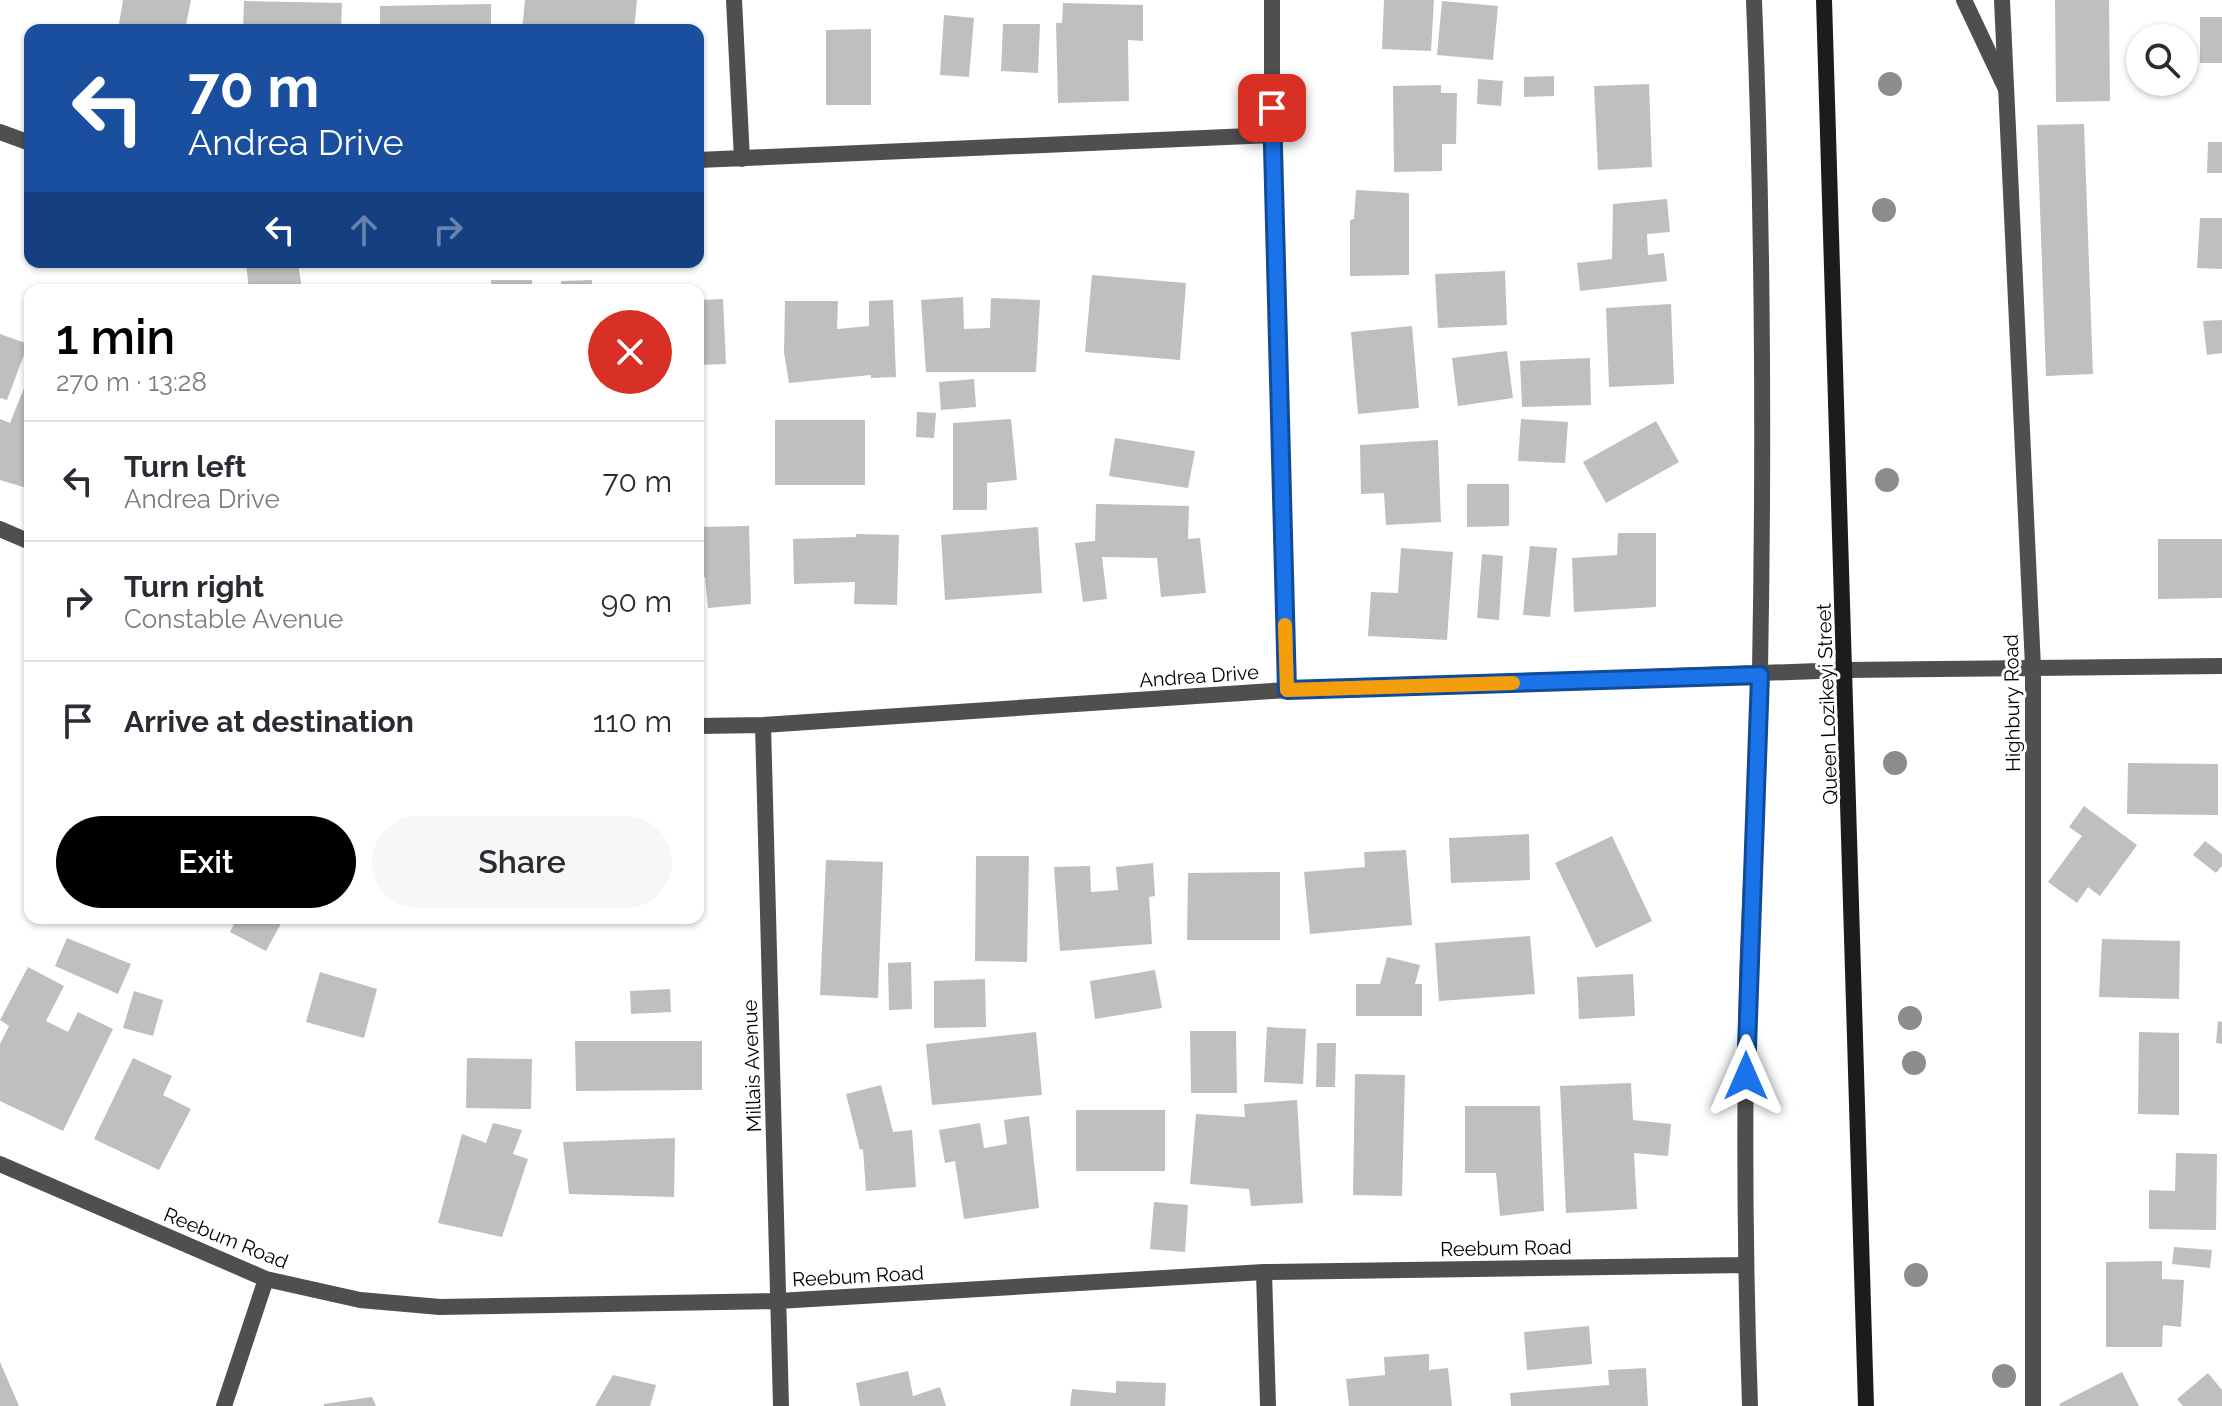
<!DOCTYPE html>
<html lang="en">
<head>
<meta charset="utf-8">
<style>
	body { margin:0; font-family:Raleway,sans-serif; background:#f7f7f7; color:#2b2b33; height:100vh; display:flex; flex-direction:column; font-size:30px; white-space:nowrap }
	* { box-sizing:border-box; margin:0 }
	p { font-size:26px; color:#7c7c81 }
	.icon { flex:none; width:44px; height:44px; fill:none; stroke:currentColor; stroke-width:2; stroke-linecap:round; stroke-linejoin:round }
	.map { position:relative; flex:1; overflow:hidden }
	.side { position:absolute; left:24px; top:284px; width:680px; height:640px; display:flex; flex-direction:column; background:#fff; border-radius:16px; box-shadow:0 2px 6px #0004 }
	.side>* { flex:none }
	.banner { position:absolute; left:24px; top:24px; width:680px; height:244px; border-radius:16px; box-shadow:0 2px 6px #0004; background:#1a4fa0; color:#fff; overflow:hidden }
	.controls { position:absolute; left:2126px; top:24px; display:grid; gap:16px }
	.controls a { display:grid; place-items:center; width:72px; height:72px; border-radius:50%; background:#fff; box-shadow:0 2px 6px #0004; font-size:40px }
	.pin { position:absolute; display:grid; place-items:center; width:68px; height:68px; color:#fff; margin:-34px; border-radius:16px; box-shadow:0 4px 12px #0006 }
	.me { position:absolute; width:88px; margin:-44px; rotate:0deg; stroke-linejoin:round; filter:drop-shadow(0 0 6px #0008) }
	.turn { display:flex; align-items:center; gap:28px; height:168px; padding:0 32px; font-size:36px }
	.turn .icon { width:104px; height:104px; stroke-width:2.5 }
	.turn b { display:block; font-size:56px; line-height:68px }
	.lanes { display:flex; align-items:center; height:76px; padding:0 32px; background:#0003; justify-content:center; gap:40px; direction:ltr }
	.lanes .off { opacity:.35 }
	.round { display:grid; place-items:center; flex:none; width:84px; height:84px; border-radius:42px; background:#f7f7f7 }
	.headline { display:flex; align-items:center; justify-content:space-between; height:136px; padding:0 32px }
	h1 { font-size:48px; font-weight:600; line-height:60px; color:#000 }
	.cta { display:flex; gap:16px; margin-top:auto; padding:16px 32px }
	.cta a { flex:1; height:92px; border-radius:48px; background:#000; color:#fff; font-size:32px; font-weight:600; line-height:92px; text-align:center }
	.cta a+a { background:#f7f7f7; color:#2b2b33 }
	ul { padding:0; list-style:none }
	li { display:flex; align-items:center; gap:24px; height:120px; padding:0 32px; border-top:2px solid #e1e1e2 }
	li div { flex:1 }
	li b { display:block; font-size:30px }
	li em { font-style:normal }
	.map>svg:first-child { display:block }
	.building { fill:#bfbfbf }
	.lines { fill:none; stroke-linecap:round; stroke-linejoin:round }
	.service { stroke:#4f4f4f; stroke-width:16 }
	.minor { stroke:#4f4f4f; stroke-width:16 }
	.secondary { stroke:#1c1c1c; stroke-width:16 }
	.tree { fill:#8c8c8c }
	.route-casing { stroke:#114b97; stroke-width:20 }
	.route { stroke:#1a73e8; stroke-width:14 }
	.slow { stroke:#f59e0b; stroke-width:14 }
	.labels { text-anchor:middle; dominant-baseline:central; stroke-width:6; stroke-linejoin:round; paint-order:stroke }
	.street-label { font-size:20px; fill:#000; stroke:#fff }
</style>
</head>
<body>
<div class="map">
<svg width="2222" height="1406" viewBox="0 0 2222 1406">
	<rect width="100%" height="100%" fill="#fff"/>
	<!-- building -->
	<path class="building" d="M123 0H191L185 30H118Z
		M525 0H637L634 30H522Z
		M1384 0H1434L1431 51 1382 49Z
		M2055 0H2109L2110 101 2056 102Z
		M244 1 342 3 341 30H243Z
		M1442 1 1498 6 1493 60 1437 55Z
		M1063 3 1143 5V41L1128 40 1129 101 1058 103 1056 23H1062Z
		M491 4V30H380V6Z
		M944 15 974 18 969 77 940 75Z
		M2200 17H2222V63H2200Z
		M1003 24H1040L1038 73 1001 71Z
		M871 29V105H826V30Z
		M1554 76V96L1524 97V77Z
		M1478 79 1503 81 1501 106 1477 104Z
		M1649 84 1652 167 1598 170 1594 86Z
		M1441 85V93H1457L1456 144H1442V171L1394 172 1393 86Z
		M2084 124 2093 374 2046 376 2037 125Z
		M2208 142H2222V173H2207Z
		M1356 190 1409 193V275L1350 276V220L1354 219Z
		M1667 199 1670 232 1647 234 1648 255 1664 253 1667 281 1580 291 1577 263 1612 259 1613 204Z
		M2200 218H2222V269L2197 268Z
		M263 262H298L302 290H249L246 264Z
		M1505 271 1507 325 1438 328 1435 274Z
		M1092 275 1186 283 1180 360 1085 352Z
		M491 280H532V290H491Z
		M592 280V290H562L561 281Z
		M963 297 964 329 990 328 991 298 1040 300 1036 372H926L921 300Z
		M723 299 726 364 698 365V300Z
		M893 300 896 377 871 378V375L789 383 784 352 785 301H838L837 329 869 326V301Z
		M1671 304 1674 384 1609 387 1606 308Z
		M2222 320V353L2207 355 2203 321Z
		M1412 326 1419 408 1358 414 1351 332Z
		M0 334 28 344 7 400 0 398Z
		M1507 351 1513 398 1458 406 1452 358Z
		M1590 358 1591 405 1522 407 1520 361Z
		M30 373V489L0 480V419L10 423Z
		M974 379 976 407 941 410 939 382Z
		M917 412 936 413 934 438 916 437Z
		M1011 419 1017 480 987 483V510H953V423Z
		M1521 419 1568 422 1565 463 1518 461Z
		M775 420H865V485H775Z
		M1656 421 1679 462 1606 503 1583 462Z
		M1115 438 1195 451 1188 488 1109 476Z
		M1438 440 1441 522 1386 525 1384 493 1361 494 1360 445Z
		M1467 484H1509V526L1467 527Z
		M1096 504 1189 506 1188 539 1200 538 1206 593 1161 597 1157 558 1102 557 1107 599 1083 602 1075 543 1095 541Z
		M749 526 751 604 708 608 705 577H698V527Z
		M1038 527 1042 593 945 600 941 535Z
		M1618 533H1656V607L1574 612 1572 558 1617 555Z
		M856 534 899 535 897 605 854 604 855 582 794 584 793 539 856 537Z
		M2158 539H2222V598L2158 599Z
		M1530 546 1557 548 1550 617 1523 615Z
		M1401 548 1453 552 1447 640 1368 636 1371 592 1398 593Z
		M1482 554 1503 556 1499 620 1477 618Z
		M2128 763 2218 764V815L2127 814Z
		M2084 806 2137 845 2100 896 2088 887 2077 903 2048 882 2082 836 2069 827Z
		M1529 834 1530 880 1451 883 1449 838Z
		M1612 836 1652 921 1596 948 1555 863Z
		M2205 841 2222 854V866L2216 873 2193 855Z
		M1406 850 1412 925 1310 934 1304 872 1365 867 1364 852Z
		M976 856H1029L1027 962 975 961Z
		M826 860 883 862 878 998 820 995Z
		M1153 863 1155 896 1149 897 1152 944 1060 951 1054 867 1090 866 1091 892 1118 890 1116 867Z
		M1280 872V940H1187L1188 873Z
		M237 918H284L266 951 230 932Z
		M1530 936 1535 994 1439 1001 1435 943Z
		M67 938 131 964 118 994 55 966Z
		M2102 939 2180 941 2179 999 2099 997Z
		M1387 957 1420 965 1415 984H1422V1016H1356V984H1380Z
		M911 962 912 1009 889 1010 888 963Z
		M28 967 64 986 46 1021 68 1032 78 1012 113 1029 63 1131 0 1101V1044L9 1026 0 1020Z
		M1155 970 1162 1008 1095 1019 1090 981Z
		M320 972 377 989 364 1038 306 1022Z
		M1633 974 1635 1016 1579 1019 1577 977Z
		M985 979 986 1027 934 1028V981Z
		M670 989 671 1012 631 1014 630 991Z
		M134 991 163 1000 153 1036 123 1028Z
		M2218 1021 2222 1022V1044L2216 1043Z
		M1267 1027 1306 1029 1303 1084 1264 1082Z
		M1190 1031H1236L1237 1093H1191Z
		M1036 1032 1042 1095 932 1105 926 1044Z
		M2139 1032 2179 1033V1115L2138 1114Z
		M575 1041H702V1090L576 1091Z
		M1317 1043H1336L1335 1087H1316Z
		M133 1058 172 1076 163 1095 191 1109 159 1170 94 1139Z
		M467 1058 532 1059 531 1109 466 1108Z
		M1355 1074 1405 1075 1402 1196 1353 1195Z
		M1631 1083 1633 1120 1671 1124 1668 1156 1634 1153 1637 1209 1566 1213 1560 1086Z
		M881 1085 893 1132 912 1130 916 1187 866 1191 863 1149 860 1150 846 1094Z
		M1297 1100 1303 1203 1251 1206 1249 1189 1190 1184 1196 1114 1245 1117 1244 1104Z
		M1465 1106H1540L1544 1211 1500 1216 1496 1173H1465Z
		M1076 1110H1165V1171H1076Z
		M1029 1116 1039 1208 964 1219 955 1161 945 1163 939 1130 980 1123 984 1148 1007 1144 1004 1120Z
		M493 1123 522 1130 513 1154 528 1159 502 1237 438 1223 462 1134 486 1143Z
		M675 1138 674 1197 569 1194 563 1142Z
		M2176 1153 2217 1154 2216 1230 2149 1229V1190L2175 1191Z
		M1154 1202 1188 1205 1185 1252 1150 1249Z
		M2174 1247 2212 1250 2210 1268 2172 1264Z
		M2162 1261V1279L2184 1280 2181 1327 2163 1325 2162 1347H2106V1262Z
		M1589 1326 1592 1364 1527 1370 1524 1332Z
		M1429 1354V1370L1448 1368 1452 1406H1349L1346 1379 1385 1375 1384 1357Z
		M0 1362 19 1406H0Z
		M1646 1368 1648 1406H1511L1510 1393 1609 1385 1608 1370Z
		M908 1371 913 1396 940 1387 946 1406H860L856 1383Z
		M2122 1372 2139 1406H2060L2059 1404Z
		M2208 1373 2222 1390V1406H2183L2177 1399Z
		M613 1375 656 1385 650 1406H595Z
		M1116 1381 1166 1383 1165 1406H1070L1072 1389 1116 1393Z
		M372 1397 376 1406H324V1404Z"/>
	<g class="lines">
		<!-- service -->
		<path class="service" d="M1964 0 2006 89"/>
		<!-- minor -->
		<path class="minor" d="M734 0 742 159
			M1272 0V135L1287 690
			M2002 0 2033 667V1406
			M0 132 30 143
			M698 160 1272 135
			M0 529 30 542
			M763 725 781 1406
			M698 726 763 725 1287 690 1846 670 2222 666
			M0 1164 266 1279 360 1300 440 1307 778 1301 1264 1272 1745 1265
			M1264 1272 1268 1406
			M224 1406 266 1279
			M1750 1406C1745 1265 1744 1123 1747 982 1750 878 1758 775 1760 671 1764 448 1763 224 1754 0"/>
		<!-- secondary -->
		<path class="secondary" d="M1824 0 1866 1406"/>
	</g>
	<!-- trees -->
	<g class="tree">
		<circle cx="1890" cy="84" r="12"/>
		<circle cx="1884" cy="210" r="12"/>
		<circle cx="1887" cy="480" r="12"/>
		<circle cx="1895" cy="763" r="12"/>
		<circle cx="1910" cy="1018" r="12"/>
		<circle cx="1914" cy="1063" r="12"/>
		<circle cx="1916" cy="1275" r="12"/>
		<circle cx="2004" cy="1376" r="12"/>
	</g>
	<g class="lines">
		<!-- route casing -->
		<g class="route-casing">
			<path id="route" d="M1272 108 1287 690 1760 675 1746 1076"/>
		</g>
		<!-- route -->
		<use href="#route" class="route"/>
		<!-- slow -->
		<path class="slow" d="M1285 625 1287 690 1513 683"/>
	</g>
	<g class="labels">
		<!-- street labels -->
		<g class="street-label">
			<text transform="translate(1199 676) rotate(-4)">Andrea Drive</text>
			<text transform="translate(2012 703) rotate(-91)">Highbury Road</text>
			<text transform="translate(1827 704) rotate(-92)">Queen Lozikeyi Street</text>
			<text transform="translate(752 1066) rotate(-92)">Millais Avenue</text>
			<text transform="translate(226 1238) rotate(22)">Reebum Road</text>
			<text transform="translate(1506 1248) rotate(-1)">Reebum Road</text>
			<text transform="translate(858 1276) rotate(-3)">Reebum Road</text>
		</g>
	</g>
</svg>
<div class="controls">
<a><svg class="icon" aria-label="search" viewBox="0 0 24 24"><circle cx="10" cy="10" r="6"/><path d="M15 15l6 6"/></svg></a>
</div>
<div class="pin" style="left:1272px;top:108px;background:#d93025"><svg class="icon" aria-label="arrive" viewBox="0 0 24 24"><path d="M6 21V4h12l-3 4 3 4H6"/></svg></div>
<svg class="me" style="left:1746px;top:1076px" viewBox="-20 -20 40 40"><path d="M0-17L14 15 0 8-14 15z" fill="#1a73e8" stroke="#fff" stroke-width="4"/></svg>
<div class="banner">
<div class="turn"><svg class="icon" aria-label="left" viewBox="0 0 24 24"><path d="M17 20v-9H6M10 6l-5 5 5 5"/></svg><div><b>70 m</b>Andrea Drive</div></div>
<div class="lanes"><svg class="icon" aria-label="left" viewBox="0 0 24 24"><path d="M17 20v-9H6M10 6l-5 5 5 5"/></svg><svg class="icon off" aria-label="ahead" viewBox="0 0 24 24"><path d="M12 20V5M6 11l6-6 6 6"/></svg><svg class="icon off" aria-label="right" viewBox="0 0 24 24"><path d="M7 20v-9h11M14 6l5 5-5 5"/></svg></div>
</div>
<section class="side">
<div class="headline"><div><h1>1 min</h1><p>270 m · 13:28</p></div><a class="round" style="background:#d93025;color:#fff"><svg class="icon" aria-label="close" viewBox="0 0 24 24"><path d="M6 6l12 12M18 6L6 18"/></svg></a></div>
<ul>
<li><svg class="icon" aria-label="left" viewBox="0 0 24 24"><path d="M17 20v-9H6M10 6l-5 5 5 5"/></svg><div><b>Turn left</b><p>Andrea Drive</p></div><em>70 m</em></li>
<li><svg class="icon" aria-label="right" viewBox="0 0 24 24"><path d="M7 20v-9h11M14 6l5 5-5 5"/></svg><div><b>Turn right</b><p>Constable Avenue</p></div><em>90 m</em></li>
<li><svg class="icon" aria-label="arrive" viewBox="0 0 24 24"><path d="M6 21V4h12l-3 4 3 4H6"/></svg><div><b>Arrive at destination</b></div><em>110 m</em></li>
</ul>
<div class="cta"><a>Exit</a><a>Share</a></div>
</section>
</div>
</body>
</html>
